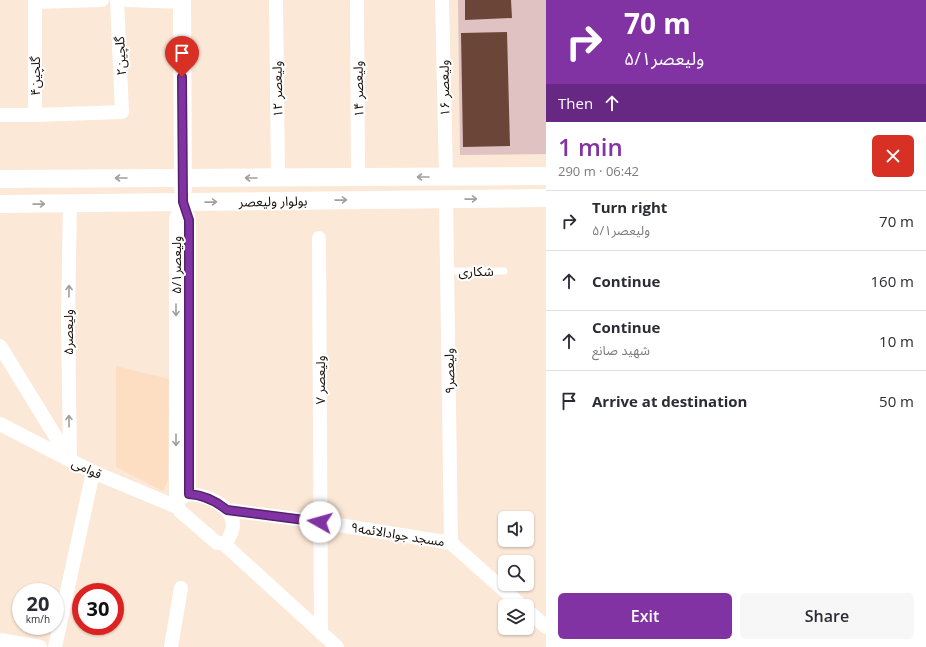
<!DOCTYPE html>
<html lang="en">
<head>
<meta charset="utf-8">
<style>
	body { margin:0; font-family:"Open Sans","Noto Sans Arabic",sans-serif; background:#f7f7f7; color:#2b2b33; height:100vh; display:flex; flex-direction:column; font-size:15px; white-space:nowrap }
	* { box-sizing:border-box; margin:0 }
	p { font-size:13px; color:#7c7c81 }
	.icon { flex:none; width:22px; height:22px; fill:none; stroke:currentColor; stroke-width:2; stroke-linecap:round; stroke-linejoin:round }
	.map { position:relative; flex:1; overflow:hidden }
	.drawer { display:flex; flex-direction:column; background:#fff; width:380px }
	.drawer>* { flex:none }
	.banner { background:#8133a4; color:#fff; overflow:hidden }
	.fabs { position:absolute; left:498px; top:511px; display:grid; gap:8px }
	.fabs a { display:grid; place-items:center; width:36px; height:36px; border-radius:6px; background:#fff; box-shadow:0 1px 3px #0004; font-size:20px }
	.speed { position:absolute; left:12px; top:583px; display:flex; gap:8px; font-size:20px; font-weight:700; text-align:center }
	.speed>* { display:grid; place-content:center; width:52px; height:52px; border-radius:50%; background:#fff; box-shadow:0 1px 3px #0004; line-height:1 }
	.speed small { font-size:10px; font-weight:400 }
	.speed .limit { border:6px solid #d22; background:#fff; color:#111 }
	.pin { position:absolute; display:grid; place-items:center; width:34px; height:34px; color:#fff; margin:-41px -17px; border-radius:50% 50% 50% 0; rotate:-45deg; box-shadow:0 0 4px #0007 }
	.pin .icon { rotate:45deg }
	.me { position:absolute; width:44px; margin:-22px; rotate:277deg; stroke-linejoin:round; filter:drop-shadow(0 0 3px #0008) }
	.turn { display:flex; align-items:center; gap:14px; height:84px; padding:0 12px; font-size:18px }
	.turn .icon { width:52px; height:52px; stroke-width:2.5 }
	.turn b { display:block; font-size:28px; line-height:34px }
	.then { display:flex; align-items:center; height:38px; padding:0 12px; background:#0003; gap:8px; font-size:15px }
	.round { display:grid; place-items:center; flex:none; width:42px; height:42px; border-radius:6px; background:#f7f7f7 }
	.head { display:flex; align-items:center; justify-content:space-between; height:68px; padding:0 12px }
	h1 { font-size:24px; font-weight:600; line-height:30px; color:#8133a4 }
	.primary-button { display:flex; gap:8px; margin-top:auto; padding:8px 12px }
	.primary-button a { flex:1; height:46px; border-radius:6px; background:#8133a4; color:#fff; font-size:16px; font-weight:600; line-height:46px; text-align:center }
	.primary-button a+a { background:#f7f7f7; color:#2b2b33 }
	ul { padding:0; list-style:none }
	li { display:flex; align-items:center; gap:12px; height:60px; padding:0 12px; border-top:1px solid #e1e1e2 }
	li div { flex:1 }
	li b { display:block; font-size:15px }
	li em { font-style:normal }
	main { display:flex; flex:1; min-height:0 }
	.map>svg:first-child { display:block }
	.built { fill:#fddec3 }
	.green { fill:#dfc2c1 }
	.building { fill:#6b4638 }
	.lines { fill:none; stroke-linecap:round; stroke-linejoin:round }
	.service { stroke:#fff; stroke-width:7 }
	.minor { stroke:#fff; stroke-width:14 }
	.tertiary { stroke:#fff; stroke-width:18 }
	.oneway { stroke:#a29f9c }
	.route-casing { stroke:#54216b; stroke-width:10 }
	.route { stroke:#8133a4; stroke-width:7 }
	.labels { text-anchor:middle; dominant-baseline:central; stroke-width:4; stroke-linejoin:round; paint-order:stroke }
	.street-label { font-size:13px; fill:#160e07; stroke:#fff }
</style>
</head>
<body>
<main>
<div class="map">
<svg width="546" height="647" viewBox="0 0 546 647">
	<rect width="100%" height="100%" fill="#fce8d7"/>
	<!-- built -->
	<path class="built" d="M116 366 169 379 168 480 163 491 116 467Z"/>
	<!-- green -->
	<path class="green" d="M458 0H546V154L460 155Z"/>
	<!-- building -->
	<path class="building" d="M465 0H511L512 18 465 20Z
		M507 32 510 146 463 147 461 33Z"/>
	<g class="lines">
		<!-- service -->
		<path class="service" d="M447 271H504"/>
		<!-- minor -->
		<path class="minor" d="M35 0V115
			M127 0 182 2
			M276 0 278 177
			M357 0 358 177
			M442 0 446 176
			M35 2 102 0
			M0 115H35L122 112 117 0
			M446 199 451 543
			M183 202 189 220V494
			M319 238 321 633
			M0 346 70 460
			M0 424 93 472 177 507
			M70 460 68 319 70 203
			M189 494C205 495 233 505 233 525 233 530 230 535 228 540L223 543H217L180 511 176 503 182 497Z
			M176 503V219L183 202
			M227 510 320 522 451 543
			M223 543 337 647
			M451 543 522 606
			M527 610 546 627
			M0 640 40 647
			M55 647 93 472
			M171 647 181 588"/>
		<!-- tertiary -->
		<path class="tertiary" d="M182 0 183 189
			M0 179 546 176
			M0 204 546 198"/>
	</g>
	<!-- one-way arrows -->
	<defs><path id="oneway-shaft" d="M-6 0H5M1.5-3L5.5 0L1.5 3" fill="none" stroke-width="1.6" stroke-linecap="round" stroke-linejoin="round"/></defs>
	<g class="oneway">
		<use href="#oneway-shaft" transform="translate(423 177) rotate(180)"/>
		<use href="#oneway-shaft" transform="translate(121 178) rotate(180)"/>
		<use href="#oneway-shaft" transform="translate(251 178) rotate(180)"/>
		<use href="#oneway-shaft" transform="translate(471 199) rotate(-1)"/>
		<use href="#oneway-shaft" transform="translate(341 200) rotate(-1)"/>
		<use href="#oneway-shaft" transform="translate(211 202) rotate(-1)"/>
		<use href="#oneway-shaft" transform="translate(39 204) rotate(-1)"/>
		<use href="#oneway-shaft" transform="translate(69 291) rotate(-89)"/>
		<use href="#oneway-shaft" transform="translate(176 310) rotate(90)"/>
		<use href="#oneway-shaft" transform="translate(69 421) rotate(-91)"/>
		<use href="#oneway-shaft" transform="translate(176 440) rotate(90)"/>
	</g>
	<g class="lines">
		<!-- route casing -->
		<g class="route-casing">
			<path id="route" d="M182 77 183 202 189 220V494C203 495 216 501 227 510L320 522"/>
		</g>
		<!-- route -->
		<use href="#route" class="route"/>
	</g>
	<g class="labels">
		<!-- street labels -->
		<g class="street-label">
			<text transform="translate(120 56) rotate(-93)">گلچین۲</text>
			<text transform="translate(35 76) rotate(-90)">گلچین۴</text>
			<text transform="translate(444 88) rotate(-91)">ولیعصر ۱۶</text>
			<text transform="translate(277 89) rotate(-91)">ولیعصر ۱۲</text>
			<text transform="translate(358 89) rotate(-91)">ولیعصر ۱۴</text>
			<text transform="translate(273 201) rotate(-1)">بولوار ولیعصر</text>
			<text transform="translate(176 265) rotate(-90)">ولیعصر۵/۱</text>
			<text x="476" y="271">شکاری</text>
			<text transform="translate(68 332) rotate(-90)">ولیعصر۵</text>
			<text transform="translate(449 371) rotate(-91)">ولیعصر۹</text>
			<text transform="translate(320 380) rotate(-90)">ولیعصر ۷</text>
			<text transform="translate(87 468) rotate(25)">قوامی</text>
			<text transform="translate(398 534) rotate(9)">مسجد جوادالائمه۹</text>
		</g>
	</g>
</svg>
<div class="fabs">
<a><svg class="icon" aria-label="sound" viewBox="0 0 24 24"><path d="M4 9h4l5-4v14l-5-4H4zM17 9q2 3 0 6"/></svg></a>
<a><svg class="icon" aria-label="search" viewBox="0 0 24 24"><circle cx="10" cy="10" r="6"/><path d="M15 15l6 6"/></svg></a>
<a><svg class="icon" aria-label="layers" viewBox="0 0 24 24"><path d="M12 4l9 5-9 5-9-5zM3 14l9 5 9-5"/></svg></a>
</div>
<div class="speed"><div>20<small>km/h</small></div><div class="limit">30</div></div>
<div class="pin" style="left:182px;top:77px;background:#d93025"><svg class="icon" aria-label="arrive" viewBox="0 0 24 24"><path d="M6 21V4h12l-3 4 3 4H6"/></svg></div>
<svg class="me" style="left:320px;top:522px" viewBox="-20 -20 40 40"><circle r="19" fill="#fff"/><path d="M0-13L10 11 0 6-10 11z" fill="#8133a4"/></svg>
</div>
<section class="drawer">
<div class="banner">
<div class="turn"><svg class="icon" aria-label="right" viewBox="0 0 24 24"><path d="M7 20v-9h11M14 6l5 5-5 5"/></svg><div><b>70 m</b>ولیعصر۵/۱</div></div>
<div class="then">Then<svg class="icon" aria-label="ahead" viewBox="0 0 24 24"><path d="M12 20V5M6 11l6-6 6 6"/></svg></div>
</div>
<div class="head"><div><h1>1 min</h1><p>290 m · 06:42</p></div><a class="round" style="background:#d93025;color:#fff"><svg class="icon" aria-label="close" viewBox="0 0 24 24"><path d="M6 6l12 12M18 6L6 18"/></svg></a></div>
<ul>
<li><svg class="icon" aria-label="right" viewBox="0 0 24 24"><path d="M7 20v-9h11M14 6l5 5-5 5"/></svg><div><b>Turn right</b><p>ولیعصر۵/۱</p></div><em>70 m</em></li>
<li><svg class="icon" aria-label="ahead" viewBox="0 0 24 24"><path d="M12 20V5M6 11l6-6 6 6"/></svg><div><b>Continue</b></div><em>160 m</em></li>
<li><svg class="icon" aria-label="ahead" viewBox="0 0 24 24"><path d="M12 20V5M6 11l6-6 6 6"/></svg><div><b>Continue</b><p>شهید صانع</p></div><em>10 m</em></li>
<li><svg class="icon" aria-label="arrive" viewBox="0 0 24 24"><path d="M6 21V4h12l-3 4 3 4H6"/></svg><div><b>Arrive at destination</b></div><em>50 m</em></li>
</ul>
<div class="primary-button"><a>Exit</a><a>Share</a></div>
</section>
</main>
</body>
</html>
